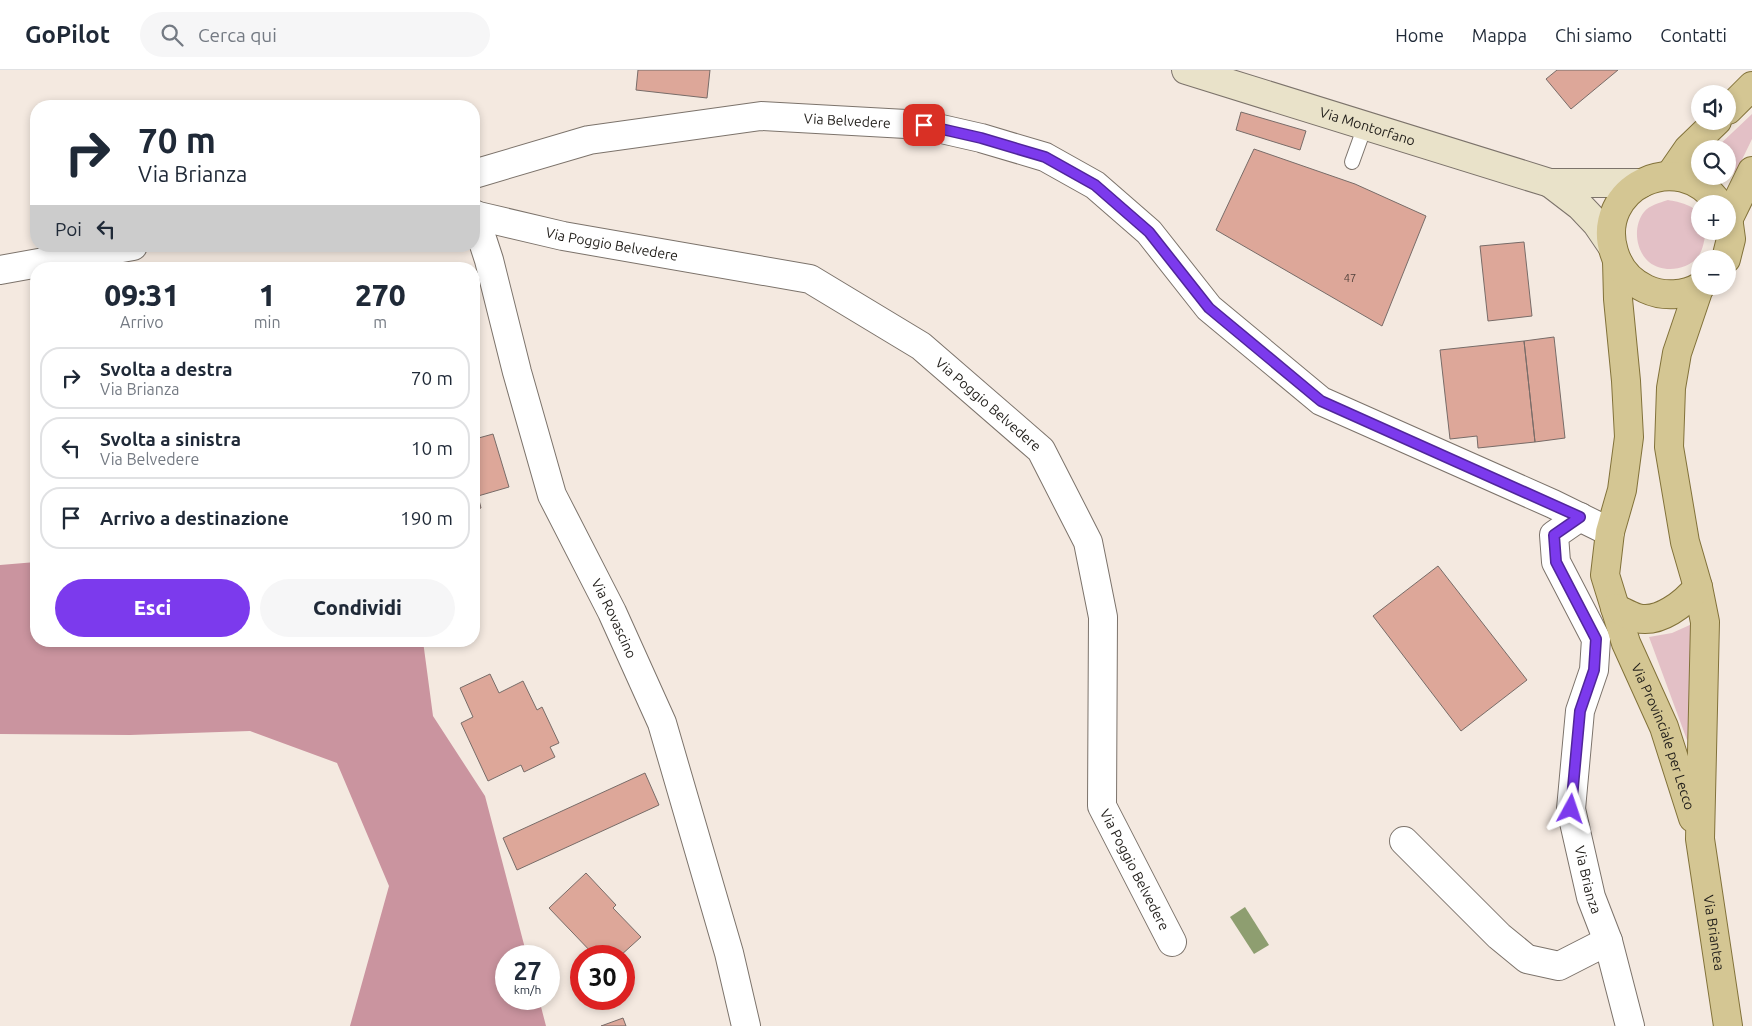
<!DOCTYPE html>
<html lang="it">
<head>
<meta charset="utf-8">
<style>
	body { margin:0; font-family:Ubuntu,sans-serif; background:#f6f6f7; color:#1f2937; height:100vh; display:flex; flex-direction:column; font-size:19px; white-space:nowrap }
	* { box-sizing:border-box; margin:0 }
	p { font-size:16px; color:#747a83 }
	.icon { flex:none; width:28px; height:28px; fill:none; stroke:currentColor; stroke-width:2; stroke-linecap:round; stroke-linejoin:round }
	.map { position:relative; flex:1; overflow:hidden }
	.drawer { position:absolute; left:30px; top:192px; width:450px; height:385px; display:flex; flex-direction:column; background:#fff; border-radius:20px; box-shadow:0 2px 8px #0003 }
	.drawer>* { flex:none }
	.top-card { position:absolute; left:30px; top:30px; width:450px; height:152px; border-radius:20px; box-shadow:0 2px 8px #0003; background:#fff; color:#1f2937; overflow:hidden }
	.fabs { position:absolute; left:1691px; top:15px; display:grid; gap:10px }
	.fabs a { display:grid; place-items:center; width:45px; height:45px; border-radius:50%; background:#fff; box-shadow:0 2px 8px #0003; font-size:25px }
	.speed { position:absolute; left:495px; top:875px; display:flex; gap:10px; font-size:25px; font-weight:700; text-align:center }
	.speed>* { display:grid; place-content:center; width:65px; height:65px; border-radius:50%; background:#fff; box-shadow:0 2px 8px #0003; line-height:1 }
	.speed small { font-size:12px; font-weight:400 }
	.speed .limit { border:8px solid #d22; background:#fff; color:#111 }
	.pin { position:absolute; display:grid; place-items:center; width:42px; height:42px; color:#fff; margin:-21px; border-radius:10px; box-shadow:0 2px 8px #0006 }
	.me { position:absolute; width:55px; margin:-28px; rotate:5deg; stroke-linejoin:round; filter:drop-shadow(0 0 4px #0008) }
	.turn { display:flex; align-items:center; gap:18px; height:105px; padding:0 25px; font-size:22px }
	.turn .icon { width:65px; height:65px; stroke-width:2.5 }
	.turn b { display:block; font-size:35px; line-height:42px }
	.then { display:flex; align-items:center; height:48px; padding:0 25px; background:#0003; gap:10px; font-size:19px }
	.eta { display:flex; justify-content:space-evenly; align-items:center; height:85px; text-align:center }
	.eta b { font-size:30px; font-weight:800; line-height:35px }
	.cta { display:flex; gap:10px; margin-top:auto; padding:10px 25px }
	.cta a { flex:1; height:58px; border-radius:30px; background:#7c3aed; color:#fff; font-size:20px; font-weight:800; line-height:58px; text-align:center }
	.cta a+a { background:#f6f6f7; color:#1f2937 }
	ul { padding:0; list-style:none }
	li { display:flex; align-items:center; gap:15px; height:62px; margin:0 10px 8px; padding:0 15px; border:2px solid #e0e1e3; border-radius:20px }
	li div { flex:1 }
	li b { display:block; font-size:19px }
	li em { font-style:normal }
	header { display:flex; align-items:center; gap:30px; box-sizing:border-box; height:70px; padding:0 25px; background:#fff; border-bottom:1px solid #e0e1e3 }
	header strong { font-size:24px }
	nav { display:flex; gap:28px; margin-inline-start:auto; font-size:18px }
	.search { width:350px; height:45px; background:#f6f6f7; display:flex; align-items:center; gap:12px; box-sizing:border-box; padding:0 18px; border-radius:28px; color:#747a83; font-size:19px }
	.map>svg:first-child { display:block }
	.green { fill:#e3c0c6 }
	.forest { fill:#ca949f }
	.water { fill:#8e9e70 }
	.building { fill:#dda799; stroke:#786c68 }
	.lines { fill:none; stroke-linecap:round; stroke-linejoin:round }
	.lane-casing { stroke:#7c736b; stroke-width:16 }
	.street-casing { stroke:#7c736b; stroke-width:30 }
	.secondary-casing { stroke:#7c736b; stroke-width:30 }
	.primary-casing { stroke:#82723a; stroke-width:30 }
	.lane { stroke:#fff; stroke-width:14 }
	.street { stroke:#fff; stroke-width:28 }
	.secondary { stroke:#e9e2c9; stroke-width:28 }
	.primary { stroke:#d4c693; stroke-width:28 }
	.route-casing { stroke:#51269a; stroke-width:12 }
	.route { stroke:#7c3aed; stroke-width:9 }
	.labels { text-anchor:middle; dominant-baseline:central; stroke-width:4; stroke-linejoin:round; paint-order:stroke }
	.number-label { font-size:11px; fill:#50403a }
	.street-label { font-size:14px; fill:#211e1a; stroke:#fff }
</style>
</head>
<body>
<header>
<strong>GoPilot</strong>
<div class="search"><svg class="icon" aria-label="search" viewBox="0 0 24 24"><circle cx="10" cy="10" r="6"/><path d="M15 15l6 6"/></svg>Cerca qui</div>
<nav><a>Home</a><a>Mappa</a><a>Chi siamo</a><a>Contatti</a></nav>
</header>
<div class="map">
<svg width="1752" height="956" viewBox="0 0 1752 956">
	<rect width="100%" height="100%" fill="#f4e9e0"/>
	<!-- green -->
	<path class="green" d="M1752 44V69L1736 102 1730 103 1728 101V79H1715Z
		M1668 130C1679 132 1697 135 1700 148 1701 152 1700 157 1700 161L1706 162C1704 171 1703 180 1698 187 1686 201 1662 203 1649 192 1635 180 1633 156 1644 142 1650 135 1659 133 1668 130Z
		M1692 554 1695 668 1687 670 1649 567 1672 563Z"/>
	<!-- forest -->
	<path class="forest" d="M36 492V571H423L433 646 485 726 527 886H506V929H539L546 956H350L389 816 337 693 250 661 130 665 0 664V495Z"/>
	<!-- water -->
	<path class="water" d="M1245 837 1269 875 1254 884 1230 847Z"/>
	<!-- building -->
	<path class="building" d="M638 0H710L707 28 636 20Z
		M1557 0H1618L1571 39 1546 9Z
		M1241 42 1306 61 1300 80 1236 60Z
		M1254 79 1355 114 1426 146 1382 256 1216 160Z
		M1524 172 1532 246 1488 251 1480 176Z
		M1554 267 1565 368 1535 372 1524 271Z
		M1524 271 1535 372 1478 378 1477 366 1450 369 1440 280Z
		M493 364 509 417 478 426 481 438 474 440V377L477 376 475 369Z
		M1438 496 1527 610 1461 661 1373 546Z
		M490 604 499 623 523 611 537 640 542 637 559 673 550 677 555 687 524 702 521 695 488 711 461 653 473 647 460 618Z
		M645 703 659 735 517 800 503 768Z
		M586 803 616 835 613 838 641 867 620 886H595L549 838Z
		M623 948 626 956H601Z"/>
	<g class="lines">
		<!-- lane casing -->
		<g class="lane-casing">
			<path id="lane" d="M1352 92 1365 56"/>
		</g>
		<!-- street casing -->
		<g class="street-casing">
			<g id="street">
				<path id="s1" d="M474 104 589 70 761 46 924 55 981 68 1045 87 1095 115 1149 162 1209 238 1321 331 1553 434 1610 462"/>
				<path id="s2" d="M474 144 489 190 517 302 552 425 612 542 662 653 729 883 746 956"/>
				<path id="s3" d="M474 145 563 166 810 209 921 276 1041 380 1088 472 1103 547 1102 736 1172 872"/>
				<path d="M0 200 133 176"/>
				<path id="s4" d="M1580 447 1554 465 1556 492 1596 569 1594 600 1580 641 1571 739 1591 827 1608 871 1630 956"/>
				<path d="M1404 771 1499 866 1527 889 1559 896 1608 871"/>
			</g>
		</g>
		<!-- secondary casing -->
		<g class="secondary-casing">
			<g id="secondary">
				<path id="s5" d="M1186 0 1550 113H1642"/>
				<path d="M1550 113 1580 136 1597 154 1612 176"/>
			</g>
		</g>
		<!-- primary casing -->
		<g class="primary-casing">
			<g id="primary">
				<path d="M1728 40 1752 16"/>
				<path d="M1670 105 1688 79 1717 51"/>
				<path d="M1729 148 1752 101"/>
				<path d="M1726 189 1731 169 1728 147"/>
				<path id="s6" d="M1617 191 1618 229 1626 311 1629 367 1622 420 1610 462 1605 505 1626 573 1664 657 1693 748"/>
				<path d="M1701 216C1685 226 1663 227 1646 219 1631 212 1619 199 1614 182 1594 119 1678 75 1719 134"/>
				<path id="s7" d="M1699 218 1677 283 1671 318 1669 377 1685 472 1698 517 1705 552 1700 769 1728 956"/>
				<path d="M1615 538C1622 541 1630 546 1637 548 1659 554 1685 533 1698 517"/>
			</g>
		</g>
		<!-- lane -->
		<use href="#lane" class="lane"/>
		<!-- street -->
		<use href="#street" class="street"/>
		<!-- secondary -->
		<use href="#secondary" class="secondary"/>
		<!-- primary -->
		<use href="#primary" class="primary"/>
	</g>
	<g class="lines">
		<!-- route casing -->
		<g class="route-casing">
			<path id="route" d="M924 55 981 68 1045 87 1095 115 1149 162 1209 238 1321 331 1580 447 1554 465 1556 492 1596 569 1594 600 1580 641 1571 739"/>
		</g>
		<!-- route -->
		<use href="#route" class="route"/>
	</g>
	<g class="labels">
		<!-- number labels -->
		<g class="number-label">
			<text x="1350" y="208">47</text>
		</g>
		<!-- street labels -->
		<g class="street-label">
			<text stroke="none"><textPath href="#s1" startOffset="380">Via Belvedere</textPath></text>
			<text stroke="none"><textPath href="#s5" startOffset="190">Via Montorfano</textPath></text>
			<text stroke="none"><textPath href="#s3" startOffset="141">Via Poggio Belvedere</textPath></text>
			<text stroke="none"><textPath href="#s3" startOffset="561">Via Poggio Belvedere</textPath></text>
			<text stroke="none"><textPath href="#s2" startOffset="430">Via Rovascino</textPath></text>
			<text stroke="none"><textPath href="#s6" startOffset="489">Via Provinciale per Lecco</textPath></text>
			<text stroke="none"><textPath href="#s3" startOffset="1071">Via Poggio Belvedere</textPath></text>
			<text stroke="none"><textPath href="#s4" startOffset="391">Via Brianza</textPath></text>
			<text stroke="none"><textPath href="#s7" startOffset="654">Via Briantea</textPath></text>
		</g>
	</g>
</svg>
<div class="fabs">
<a><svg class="icon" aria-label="sound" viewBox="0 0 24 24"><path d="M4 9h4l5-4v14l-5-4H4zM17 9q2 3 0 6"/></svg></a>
<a><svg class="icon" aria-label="search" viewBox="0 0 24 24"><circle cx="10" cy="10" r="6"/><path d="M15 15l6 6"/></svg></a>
<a>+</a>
<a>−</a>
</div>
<div class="speed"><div>27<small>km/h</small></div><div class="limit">30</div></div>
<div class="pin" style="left:924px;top:55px;background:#d93025"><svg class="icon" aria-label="arrive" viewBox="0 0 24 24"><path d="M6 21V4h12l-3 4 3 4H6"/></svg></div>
<svg class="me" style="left:1571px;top:739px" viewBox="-20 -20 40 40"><path d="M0-17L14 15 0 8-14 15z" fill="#7c3aed" stroke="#fff" stroke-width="4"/></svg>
<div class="top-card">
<div class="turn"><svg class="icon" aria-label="right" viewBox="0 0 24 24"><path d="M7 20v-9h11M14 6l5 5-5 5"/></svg><div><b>70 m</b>Via Brianza</div></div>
<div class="then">Poi<svg class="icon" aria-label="left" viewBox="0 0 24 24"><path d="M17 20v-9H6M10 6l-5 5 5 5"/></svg></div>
</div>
<section class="drawer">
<div class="eta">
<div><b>09:31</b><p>Arrivo</p></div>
<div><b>1</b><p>min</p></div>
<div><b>270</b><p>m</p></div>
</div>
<ul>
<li><svg class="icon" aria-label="right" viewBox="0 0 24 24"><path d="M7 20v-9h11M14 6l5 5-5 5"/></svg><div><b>Svolta a destra</b><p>Via Brianza</p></div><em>70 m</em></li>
<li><svg class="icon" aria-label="left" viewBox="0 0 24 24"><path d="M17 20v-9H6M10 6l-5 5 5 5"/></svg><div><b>Svolta a sinistra</b><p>Via Belvedere</p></div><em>10 m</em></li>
<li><svg class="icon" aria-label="arrive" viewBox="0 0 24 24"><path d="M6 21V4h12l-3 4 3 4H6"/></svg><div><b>Arrivo a destinazione</b></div><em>190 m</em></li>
</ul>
<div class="cta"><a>Esci</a><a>Condividi</a></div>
</section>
</div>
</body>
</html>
